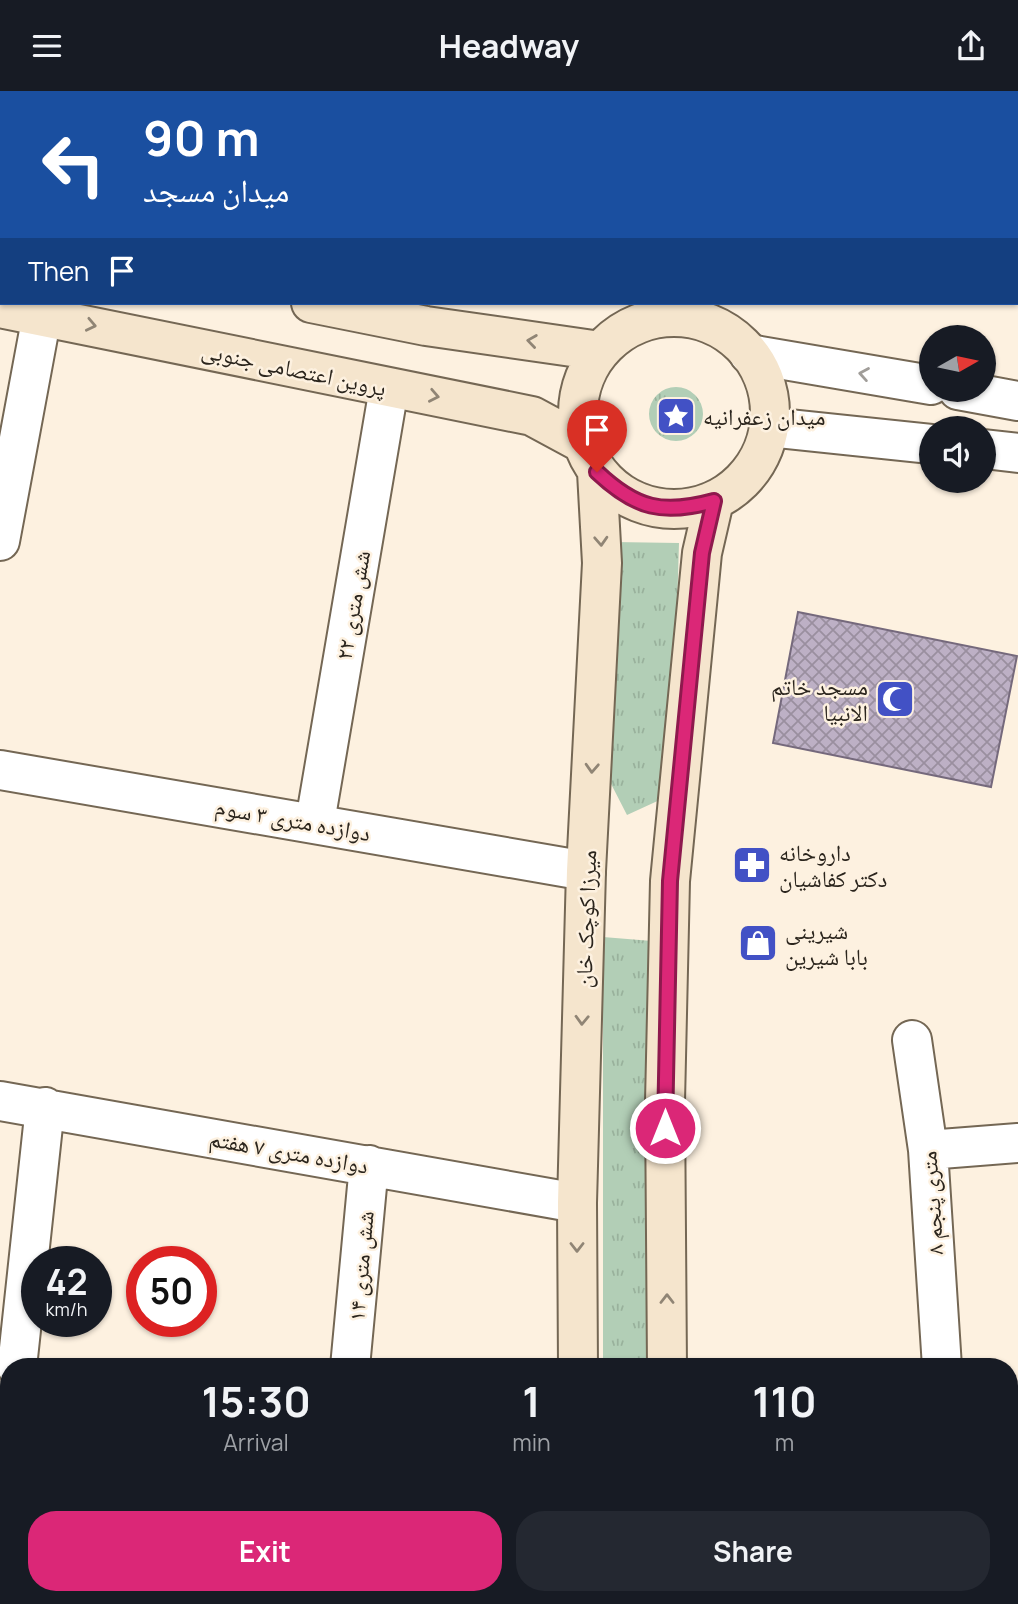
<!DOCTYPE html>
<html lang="en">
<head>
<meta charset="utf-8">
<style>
	body { margin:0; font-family:Manrope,"Noto Naskh Arabic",sans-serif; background:#242831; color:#f1f3f6; height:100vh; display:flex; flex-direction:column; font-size:26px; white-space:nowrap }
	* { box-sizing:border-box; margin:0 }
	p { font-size:23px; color:#9ea1a6 }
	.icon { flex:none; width:38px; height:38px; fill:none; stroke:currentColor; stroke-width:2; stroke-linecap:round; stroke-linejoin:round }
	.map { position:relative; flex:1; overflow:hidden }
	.sheet { position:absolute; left:0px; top:1267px; width:1018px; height:247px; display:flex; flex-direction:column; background:#171b24; border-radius:28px 28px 0 0; box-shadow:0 2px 5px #0004 }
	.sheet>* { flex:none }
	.banner { position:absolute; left:0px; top:0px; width:1018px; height:214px; box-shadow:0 2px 5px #0004; background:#1a4fa0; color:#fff; overflow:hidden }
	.needle { width:46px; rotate:81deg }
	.controls { position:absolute; left:919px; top:234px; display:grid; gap:14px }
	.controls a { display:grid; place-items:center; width:77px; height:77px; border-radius:50%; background:#171b24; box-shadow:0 2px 5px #0004; font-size:35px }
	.speed { position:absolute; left:21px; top:1155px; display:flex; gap:14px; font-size:35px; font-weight:700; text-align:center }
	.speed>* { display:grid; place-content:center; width:91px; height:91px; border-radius:50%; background:#171b24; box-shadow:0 2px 5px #0004; line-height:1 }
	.speed small { font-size:18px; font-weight:400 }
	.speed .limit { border:10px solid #d22; background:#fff; color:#111 }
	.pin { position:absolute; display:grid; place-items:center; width:60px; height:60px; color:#fff; margin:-72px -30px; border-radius:50% 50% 50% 0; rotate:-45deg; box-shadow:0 0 7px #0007 }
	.pin .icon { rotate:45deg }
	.me { position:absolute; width:77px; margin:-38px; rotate:0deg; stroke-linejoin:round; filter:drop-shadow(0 0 5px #0008) }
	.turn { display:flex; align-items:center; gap:24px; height:147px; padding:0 28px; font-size:32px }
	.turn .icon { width:91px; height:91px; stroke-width:2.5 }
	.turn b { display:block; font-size:49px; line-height:60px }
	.then { display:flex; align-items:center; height:66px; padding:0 28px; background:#0003; gap:14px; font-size:26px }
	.eta { display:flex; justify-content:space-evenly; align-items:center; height:119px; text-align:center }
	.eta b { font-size:42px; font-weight:700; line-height:49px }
	.cta { display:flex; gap:14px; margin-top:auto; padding:14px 28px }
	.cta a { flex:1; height:80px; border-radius:28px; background:#db2777; color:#fff; font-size:28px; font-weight:700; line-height:80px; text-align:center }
	.cta a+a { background:#242831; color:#f1f3f6 }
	header { display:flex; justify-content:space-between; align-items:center; height:91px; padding:0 28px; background:#171b24; font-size:32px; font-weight:700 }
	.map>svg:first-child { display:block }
	.grass { fill:url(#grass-tufts) }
	.building { fill:url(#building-cross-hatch); stroke:#75697c; stroke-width:2 }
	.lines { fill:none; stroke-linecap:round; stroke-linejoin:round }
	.minor-casing { stroke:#746754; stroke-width:42 }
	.tertiary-casing { stroke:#746754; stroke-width:42 }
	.secondary-casing { stroke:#746754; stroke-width:42 }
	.minor { stroke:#fff; stroke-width:38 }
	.tertiary { stroke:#fff; stroke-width:38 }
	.secondary { stroke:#f5e5cd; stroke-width:38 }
	.oneway { stroke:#908575 }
	.oneway2 { stroke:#a09d99 }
	.route-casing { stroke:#8e194d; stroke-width:18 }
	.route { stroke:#db2777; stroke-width:12 }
	.labels { text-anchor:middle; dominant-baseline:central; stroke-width:5; stroke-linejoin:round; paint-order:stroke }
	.street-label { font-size:23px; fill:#2b251d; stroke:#fdf1e0 }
	.poi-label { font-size:23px; fill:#2b251d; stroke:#fdf1e0; text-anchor:start }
</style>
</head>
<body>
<header><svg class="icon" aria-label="menu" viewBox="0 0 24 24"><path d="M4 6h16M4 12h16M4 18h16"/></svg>Headway<svg class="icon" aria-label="share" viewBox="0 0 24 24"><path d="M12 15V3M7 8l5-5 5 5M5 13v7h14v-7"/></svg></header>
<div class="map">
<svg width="1018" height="1513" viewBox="0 0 1018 1513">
	<defs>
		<pattern id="grass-tufts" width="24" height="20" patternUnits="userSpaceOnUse" patternTransform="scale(1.75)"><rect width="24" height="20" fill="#b2ceb6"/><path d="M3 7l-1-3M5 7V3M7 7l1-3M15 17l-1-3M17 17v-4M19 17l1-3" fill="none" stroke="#99b19c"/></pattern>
		<pattern id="building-cross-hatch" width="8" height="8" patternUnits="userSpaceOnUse" patternTransform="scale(1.75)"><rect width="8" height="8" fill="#bdb0c5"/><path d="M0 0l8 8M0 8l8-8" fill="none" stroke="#9a8f9f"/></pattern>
	</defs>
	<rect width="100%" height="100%" fill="#fdf1e0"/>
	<!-- grass -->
	<path class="grass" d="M649 323a27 27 0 1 1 54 0a27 27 0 1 1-54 0Z
		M614 451 679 452 672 684 664 707 627 724 607 685Z
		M603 846 652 850 664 1276H603Z
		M603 1505H669V1513H603Z"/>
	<!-- building -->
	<path class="building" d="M798 521 1017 565 991 696 773 652Z"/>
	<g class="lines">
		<!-- minor casing -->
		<g class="minor-casing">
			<path id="minor" d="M336 2V0
				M0 450 42 224
				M0 679 586 780
				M315 731 389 297
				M912 949 928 1059 942 1276
				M0 1010 577 1112
				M928 1059 1018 1052
				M17 1276 45 1016
				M350 1276 369 1074
				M0 1442 9 1359
				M956 1505V1513
				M328 1513 329 1505"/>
		</g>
		<!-- tertiary casing -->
		<g class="tertiary-casing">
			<path id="tertiary" d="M749 263 931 294
				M958 299 1018 310
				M769 336 931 353
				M984 358 1018 362"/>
		</g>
		<!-- secondary casing -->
		<g class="secondary-casing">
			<path id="secondary" d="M629 2V0
				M699 2V0
				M0 149H2
				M311 212 426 235 600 260
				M0 217 532 325 582 352
				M578 322a96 96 0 1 1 192 0a96 96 0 1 1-192 0Z
				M578 1276 577 1112 586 780 602 472 597 381
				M667 1276 665 1011 670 790 702 462 714 410
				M582 1505V1513
				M669 1505V1513"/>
		</g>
		<!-- minor -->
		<use href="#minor" class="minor"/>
		<!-- tertiary -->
		<use href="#tertiary" class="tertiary"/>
		<!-- secondary -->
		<use href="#secondary" class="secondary"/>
	</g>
	<!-- one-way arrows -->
	<defs><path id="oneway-chevron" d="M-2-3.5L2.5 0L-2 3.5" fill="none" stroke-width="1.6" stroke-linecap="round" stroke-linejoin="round" transform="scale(1.75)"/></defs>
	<g class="oneway">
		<use href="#oneway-chevron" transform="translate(91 234) rotate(12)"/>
		<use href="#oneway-chevron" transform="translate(532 250) rotate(-172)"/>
		<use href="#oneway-chevron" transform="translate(434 305) rotate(11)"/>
		<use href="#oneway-chevron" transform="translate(601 450) rotate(87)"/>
		<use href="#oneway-chevron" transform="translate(592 677) rotate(93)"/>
		<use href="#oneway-chevron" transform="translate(582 929) rotate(92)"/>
		<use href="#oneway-chevron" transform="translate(577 1156) rotate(90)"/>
		<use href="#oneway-chevron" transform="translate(667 1208) rotate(-90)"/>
	</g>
	<use class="oneway2" href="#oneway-chevron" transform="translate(864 283) rotate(-170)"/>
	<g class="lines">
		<!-- route casing -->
		<g class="route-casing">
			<path id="route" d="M597 381C636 418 663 424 714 410L702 462 670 790 665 1037"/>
		</g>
		<!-- route -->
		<use href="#route" class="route"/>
	</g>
	<!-- icons -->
	<defs>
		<g id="sight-square" transform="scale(2.0125)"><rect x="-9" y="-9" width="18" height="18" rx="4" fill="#4251c5" stroke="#fdf1e0"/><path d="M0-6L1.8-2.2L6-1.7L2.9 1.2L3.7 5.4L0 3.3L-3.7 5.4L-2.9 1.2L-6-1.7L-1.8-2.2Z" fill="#fff"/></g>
		<g id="mosque-square" transform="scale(2.0125)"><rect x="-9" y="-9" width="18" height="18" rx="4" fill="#4251c5" stroke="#fdf1e0"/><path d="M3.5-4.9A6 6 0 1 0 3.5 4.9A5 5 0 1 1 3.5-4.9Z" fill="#fff"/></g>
		<g id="pharmacy-square" transform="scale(2.0125)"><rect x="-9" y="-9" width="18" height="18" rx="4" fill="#4251c5" stroke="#fdf1e0"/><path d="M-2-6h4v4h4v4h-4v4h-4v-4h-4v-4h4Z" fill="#fff"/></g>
		<g id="shop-square" transform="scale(2.0125)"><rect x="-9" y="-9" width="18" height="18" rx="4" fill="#4251c5" stroke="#fdf1e0"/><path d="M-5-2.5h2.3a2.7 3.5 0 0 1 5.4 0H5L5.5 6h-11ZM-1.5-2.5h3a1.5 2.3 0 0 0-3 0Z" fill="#fff"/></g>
	</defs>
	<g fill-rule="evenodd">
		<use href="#sight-square" x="676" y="325"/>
		<use href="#mosque-square" x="895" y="608"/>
		<use href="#pharmacy-square" x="752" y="774"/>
		<use href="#shop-square" x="758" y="852"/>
	</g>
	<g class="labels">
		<!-- street labels -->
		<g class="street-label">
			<text transform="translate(294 277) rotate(12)">پروین اعتصامی جنوبی</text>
			<text transform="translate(352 514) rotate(-80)">شش متری ۲۲</text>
			<text transform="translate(293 728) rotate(10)">دوازده متری ۳ سوم</text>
			<text transform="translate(585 828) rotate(-88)">میرزا کوچک خان</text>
			<text transform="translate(289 1060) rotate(10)">دوازده متری ۷ هفتم</text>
			<text transform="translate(931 1112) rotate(-94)">۸ متری پنجم</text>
			<text transform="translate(360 1175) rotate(-85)">شش متری ۱۴</text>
		</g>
		<!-- poi labels -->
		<g class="poi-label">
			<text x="703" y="325">میدان زعفرانیه</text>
			<text x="868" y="595" text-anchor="end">مسجد خاتم<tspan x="868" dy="26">الانبیا</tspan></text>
			<text x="779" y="761">داروخانه<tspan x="779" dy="26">دکتر کفاشیان</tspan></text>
			<text x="785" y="839">شیرینی<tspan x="785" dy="26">بابا شیرین</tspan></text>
		</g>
	</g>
</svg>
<div class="controls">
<a><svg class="needle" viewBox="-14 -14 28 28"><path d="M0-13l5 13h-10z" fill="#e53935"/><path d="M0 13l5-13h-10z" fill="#9ea1a6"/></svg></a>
<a><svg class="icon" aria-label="sound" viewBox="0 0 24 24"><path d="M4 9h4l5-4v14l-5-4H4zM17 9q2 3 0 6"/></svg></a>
</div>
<div class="speed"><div>42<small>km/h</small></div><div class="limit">50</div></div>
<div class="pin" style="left:597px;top:381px;background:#d93025"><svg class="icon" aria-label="arrive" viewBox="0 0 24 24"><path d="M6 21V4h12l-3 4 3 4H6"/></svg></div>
<svg class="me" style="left:665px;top:1037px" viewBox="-20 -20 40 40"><circle r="17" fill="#db2777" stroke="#fff" stroke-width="3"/><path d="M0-11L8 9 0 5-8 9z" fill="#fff"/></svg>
<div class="banner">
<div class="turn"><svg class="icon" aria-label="left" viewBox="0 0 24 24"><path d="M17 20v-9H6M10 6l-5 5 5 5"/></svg><div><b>90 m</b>میدان مسجد</div></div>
<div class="then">Then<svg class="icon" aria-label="arrive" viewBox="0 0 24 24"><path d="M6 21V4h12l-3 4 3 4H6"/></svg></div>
</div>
<section class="sheet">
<div class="eta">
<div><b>15:30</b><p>Arrival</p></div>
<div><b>1</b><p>min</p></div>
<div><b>110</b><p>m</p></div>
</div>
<div class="cta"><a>Exit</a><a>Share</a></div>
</section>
</div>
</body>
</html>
